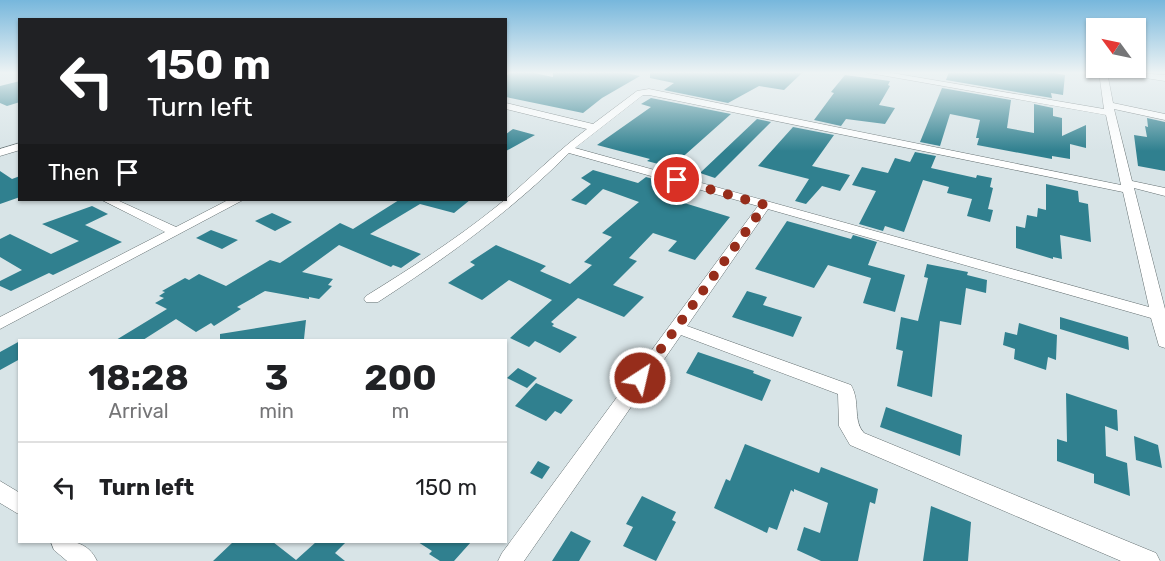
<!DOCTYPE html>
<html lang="en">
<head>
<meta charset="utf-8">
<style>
	body { margin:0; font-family:Rubik,sans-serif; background:#f6f6f6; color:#202124; height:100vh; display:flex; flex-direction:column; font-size:22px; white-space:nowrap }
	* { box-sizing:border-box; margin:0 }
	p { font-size:20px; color:#757577 }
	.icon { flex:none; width:33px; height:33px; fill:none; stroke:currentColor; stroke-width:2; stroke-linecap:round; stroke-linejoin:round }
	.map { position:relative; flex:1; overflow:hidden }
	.details { position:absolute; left:18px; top:339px; width:489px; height:204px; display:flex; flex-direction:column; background:#fff; border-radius:0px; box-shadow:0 2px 4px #0004 }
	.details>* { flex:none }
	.guide { position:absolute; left:18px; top:18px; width:489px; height:183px; border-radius:0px; box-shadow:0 2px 4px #0004; background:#202124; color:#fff; overflow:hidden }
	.needle { width:39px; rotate:303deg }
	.fabs { position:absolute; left:1086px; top:18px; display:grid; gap:12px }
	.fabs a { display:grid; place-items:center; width:60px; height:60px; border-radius:0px; background:#fff; box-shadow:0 2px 4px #0004; font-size:30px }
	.pin { position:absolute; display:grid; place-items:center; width:51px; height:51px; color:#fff; margin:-26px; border:3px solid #fff; border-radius:50%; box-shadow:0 2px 6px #0007 }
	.me { position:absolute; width:66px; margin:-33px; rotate:35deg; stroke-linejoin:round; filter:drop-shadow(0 0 4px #0008) }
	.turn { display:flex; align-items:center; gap:21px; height:126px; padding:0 30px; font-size:27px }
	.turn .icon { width:78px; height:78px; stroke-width:2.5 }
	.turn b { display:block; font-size:42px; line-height:51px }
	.then { display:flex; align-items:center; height:57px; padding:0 30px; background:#0003; gap:12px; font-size:22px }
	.eta { display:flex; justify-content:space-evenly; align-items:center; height:102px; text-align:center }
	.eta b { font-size:36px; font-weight:700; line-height:42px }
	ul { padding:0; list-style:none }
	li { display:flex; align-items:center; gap:18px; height:90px; padding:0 30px; border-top:2px solid #e0e0e0 }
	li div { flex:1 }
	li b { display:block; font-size:22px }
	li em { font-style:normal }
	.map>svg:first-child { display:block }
	.building { fill:#30808f }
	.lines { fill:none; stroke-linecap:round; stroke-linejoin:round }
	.minor-casing { stroke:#646f71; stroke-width:1 }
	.minor { fill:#fff; fill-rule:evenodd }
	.route { stroke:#962d1b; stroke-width:10; stroke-dasharray:0 18 }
</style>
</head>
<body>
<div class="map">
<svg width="1165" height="561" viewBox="0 0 1165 561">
	<rect width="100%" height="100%" fill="#d8e4e7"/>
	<!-- building -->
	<path class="building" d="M512 72H529L553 77V72H621L640 76 602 98 583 113 506 97V76Z
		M650 72H803L784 90 759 86 728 103 664 90 674 83 650 78Z
		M949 72H1048L1065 75 1063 95 1051 93 1052 98 946 80Z
		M845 75 890 81 888 85 890 86 879 105 895 108 885 124 846 119 841 126 814 120 834 93 831 92Z
		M20 81V102L7 106 0 103V86Z
		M942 88 1011 100 1007 128 1034 133V104L1053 108V116L1062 118V136L1086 125V148L1070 144V159L1052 156V159L977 145 979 138H976L980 120 950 114 940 146 920 142Z
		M651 98 731 114 677 162 697 167 687 177 657 168 662 165 647 161 650 159 597 145 651 107 641 104Z
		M1147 118 1165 122V171L1138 166 1134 135 1147 137 1145 126 1148 127Z
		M757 119 771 122 715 178 700 173Z
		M793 127 834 135 812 166 850 175 840 191 822 186 806 204 795 201 809 179 758 166Z
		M513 129 535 135 506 151V134Z
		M915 152 936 156 931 168 976 178 977 175 992 178 990 187 993 188 988 209 993 210 990 222 967 216 972 199 947 193 949 187 923 180 904 232 885 226 883 231 859 224 876 191 852 185 862 167 888 173 895 158 910 162Z
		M593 170 638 183 646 177 677 186 671 191 675 192 668 198 730 217 695 260 668 251 677 241 653 233 629 258 637 261 613 285 644 297 624 317 578 298 551 322 554 324 552 326 577 337 560 353 535 341 529 347 510 338 552 300 509 280 482 300 448 283 475 265 470 262 496 245 546 266 540 271 570 284 592 265 584 262 612 237 602 233 639 202 603 189 586 205 571 200 591 184 581 178Z
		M0 171 12 179 20 176V197L0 204Z
		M1046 184 1078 191 1079 202 1088 204 1091 242 1060 235 1062 259 1053 257V259L1016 248V226L1025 228 1027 215 1037 217 1038 208 1046 210Z
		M399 200H470L454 213 420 204 370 234 421 254 401 268 393 265 391 267 339 245 302 272 333 279 328 285 332 286 319 299 309 297V299L265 291 237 307 241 309 214 326 211 323 196 332 176 319 143 340H116L167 309 155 303 164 298 159 296 165 292 162 291 185 278 189 280 199 274 226 286 270 260 280 263 340 223 353 229Z
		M92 206 108 214 85 225 122 242 53 275 49 273 11 291 0 286V281L22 270 0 257V239L10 234 51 254 79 241 42 224Z
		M272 213 292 222 275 231 255 221Z
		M787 221 851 239 853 235 877 242 868 265 905 275 895 312 863 303 871 278 828 265 814 288 755 269Z
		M211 230 238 240 222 249 196 238Z
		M927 264 968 272 967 275 987 280 986 293 966 288 961 325 940 321 932 397 897 386 903 351 896 349 901 317 918 321 928 278 924 277Z
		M747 291 767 297 763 305 802 317 793 337 732 317Z
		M1060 317 1128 337 1129 350 1060 329Z
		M306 320 304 339 220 340V334Z
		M1019 323 1057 335 1056 360 1048 357 1046 370 1014 359 1015 349 1003 345 1005 332 1017 335Z
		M20 341V359L0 370V352Z
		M698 352 754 371 753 373 771 380 762 401 686 373Z
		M518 368 537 378 527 388 507 378Z
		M536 383 573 400 561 414 555 411 546 421 515 406Z
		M1066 393 1117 410 1118 431 1105 426 1106 456 1127 463 1130 496 1094 483V474L1057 461V439L1067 442Z
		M886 407 962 435 960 456 880 427Z
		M1134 436 1158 445 1162 468 1136 460Z
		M745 444 819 473 821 467 878 489 875 504 870 502 858 561H821L797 550 804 527 820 533 828 503 794 489V492L791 490 777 530 769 527 767 533 714 508 726 479 730 481Z
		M538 461 550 467 542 479 530 473Z
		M642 496 676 512 672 520 676 522 656 561 623 546 633 527 626 524Z
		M931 506 971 522 968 561H923Z
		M571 531 591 541 579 561H552Z
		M233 542H273L296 560 316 542H346L335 553 345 561H213Z
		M418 542H471L454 561H440L429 554 432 551Z"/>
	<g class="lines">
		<!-- minor casing -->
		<g class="minor-casing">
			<path id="minor" d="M864 72H886L1104 109 1099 72H1107L1113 103 1165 114V120L1114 109 1132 181 1165 188V196L1134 188 1165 309V348L1159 346 1151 318 768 209 687 326 851 385C861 402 852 420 864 433L1156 553 1160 561H1121L850 445 839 426 838 394 681 335 524 561H498L502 553 758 206 569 153C511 211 446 258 378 302H366L364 299 366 296C411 268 455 240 496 207 527 182 555 153 587 129L506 109V103L593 124 637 91 649 89 1121 185 1106 115ZM643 95H649L1123 192 1149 307 575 148Z
				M1122 72 1165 75V81L1126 75Z
				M20 143V150L0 156V149Z
				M102 200H117L176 227 228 200H243L0 329V317L165 232Z
				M0 481 20 493V515L0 503Z
				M51 542C70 540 88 541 97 561H67L54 550Z"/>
		</g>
		<!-- minor -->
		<use href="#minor" class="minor"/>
	</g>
	<!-- sky -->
	<linearGradient id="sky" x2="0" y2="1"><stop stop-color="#77b7dc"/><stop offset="0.48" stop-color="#edf3f4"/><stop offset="1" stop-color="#edf3f4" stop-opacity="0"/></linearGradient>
	<rect width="1165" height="151" fill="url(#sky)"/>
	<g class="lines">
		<!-- route -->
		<path class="route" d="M640 378 765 205 677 180"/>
	</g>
</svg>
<div class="fabs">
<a><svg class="needle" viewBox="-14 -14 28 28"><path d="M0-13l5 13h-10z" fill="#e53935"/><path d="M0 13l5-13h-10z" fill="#757577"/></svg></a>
</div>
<div class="pin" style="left:677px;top:180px;background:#d93025"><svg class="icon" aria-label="arrive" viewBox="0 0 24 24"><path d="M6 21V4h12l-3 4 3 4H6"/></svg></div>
<svg class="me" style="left:640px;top:378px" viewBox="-20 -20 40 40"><circle r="17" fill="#962d1b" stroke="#fff" stroke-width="3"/><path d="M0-11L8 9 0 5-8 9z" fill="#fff"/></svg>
<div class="guide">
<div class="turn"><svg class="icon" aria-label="left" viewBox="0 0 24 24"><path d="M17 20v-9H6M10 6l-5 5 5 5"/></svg><div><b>150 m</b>Turn left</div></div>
<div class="then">Then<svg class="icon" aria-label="arrive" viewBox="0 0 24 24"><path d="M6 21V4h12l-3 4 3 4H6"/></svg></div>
</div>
<section class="details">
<div class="eta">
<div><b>18:28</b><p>Arrival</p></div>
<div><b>3</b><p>min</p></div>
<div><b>200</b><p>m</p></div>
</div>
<ul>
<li><svg class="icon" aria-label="left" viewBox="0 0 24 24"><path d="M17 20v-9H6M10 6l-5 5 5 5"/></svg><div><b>Turn left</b></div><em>150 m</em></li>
</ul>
</section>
</div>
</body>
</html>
